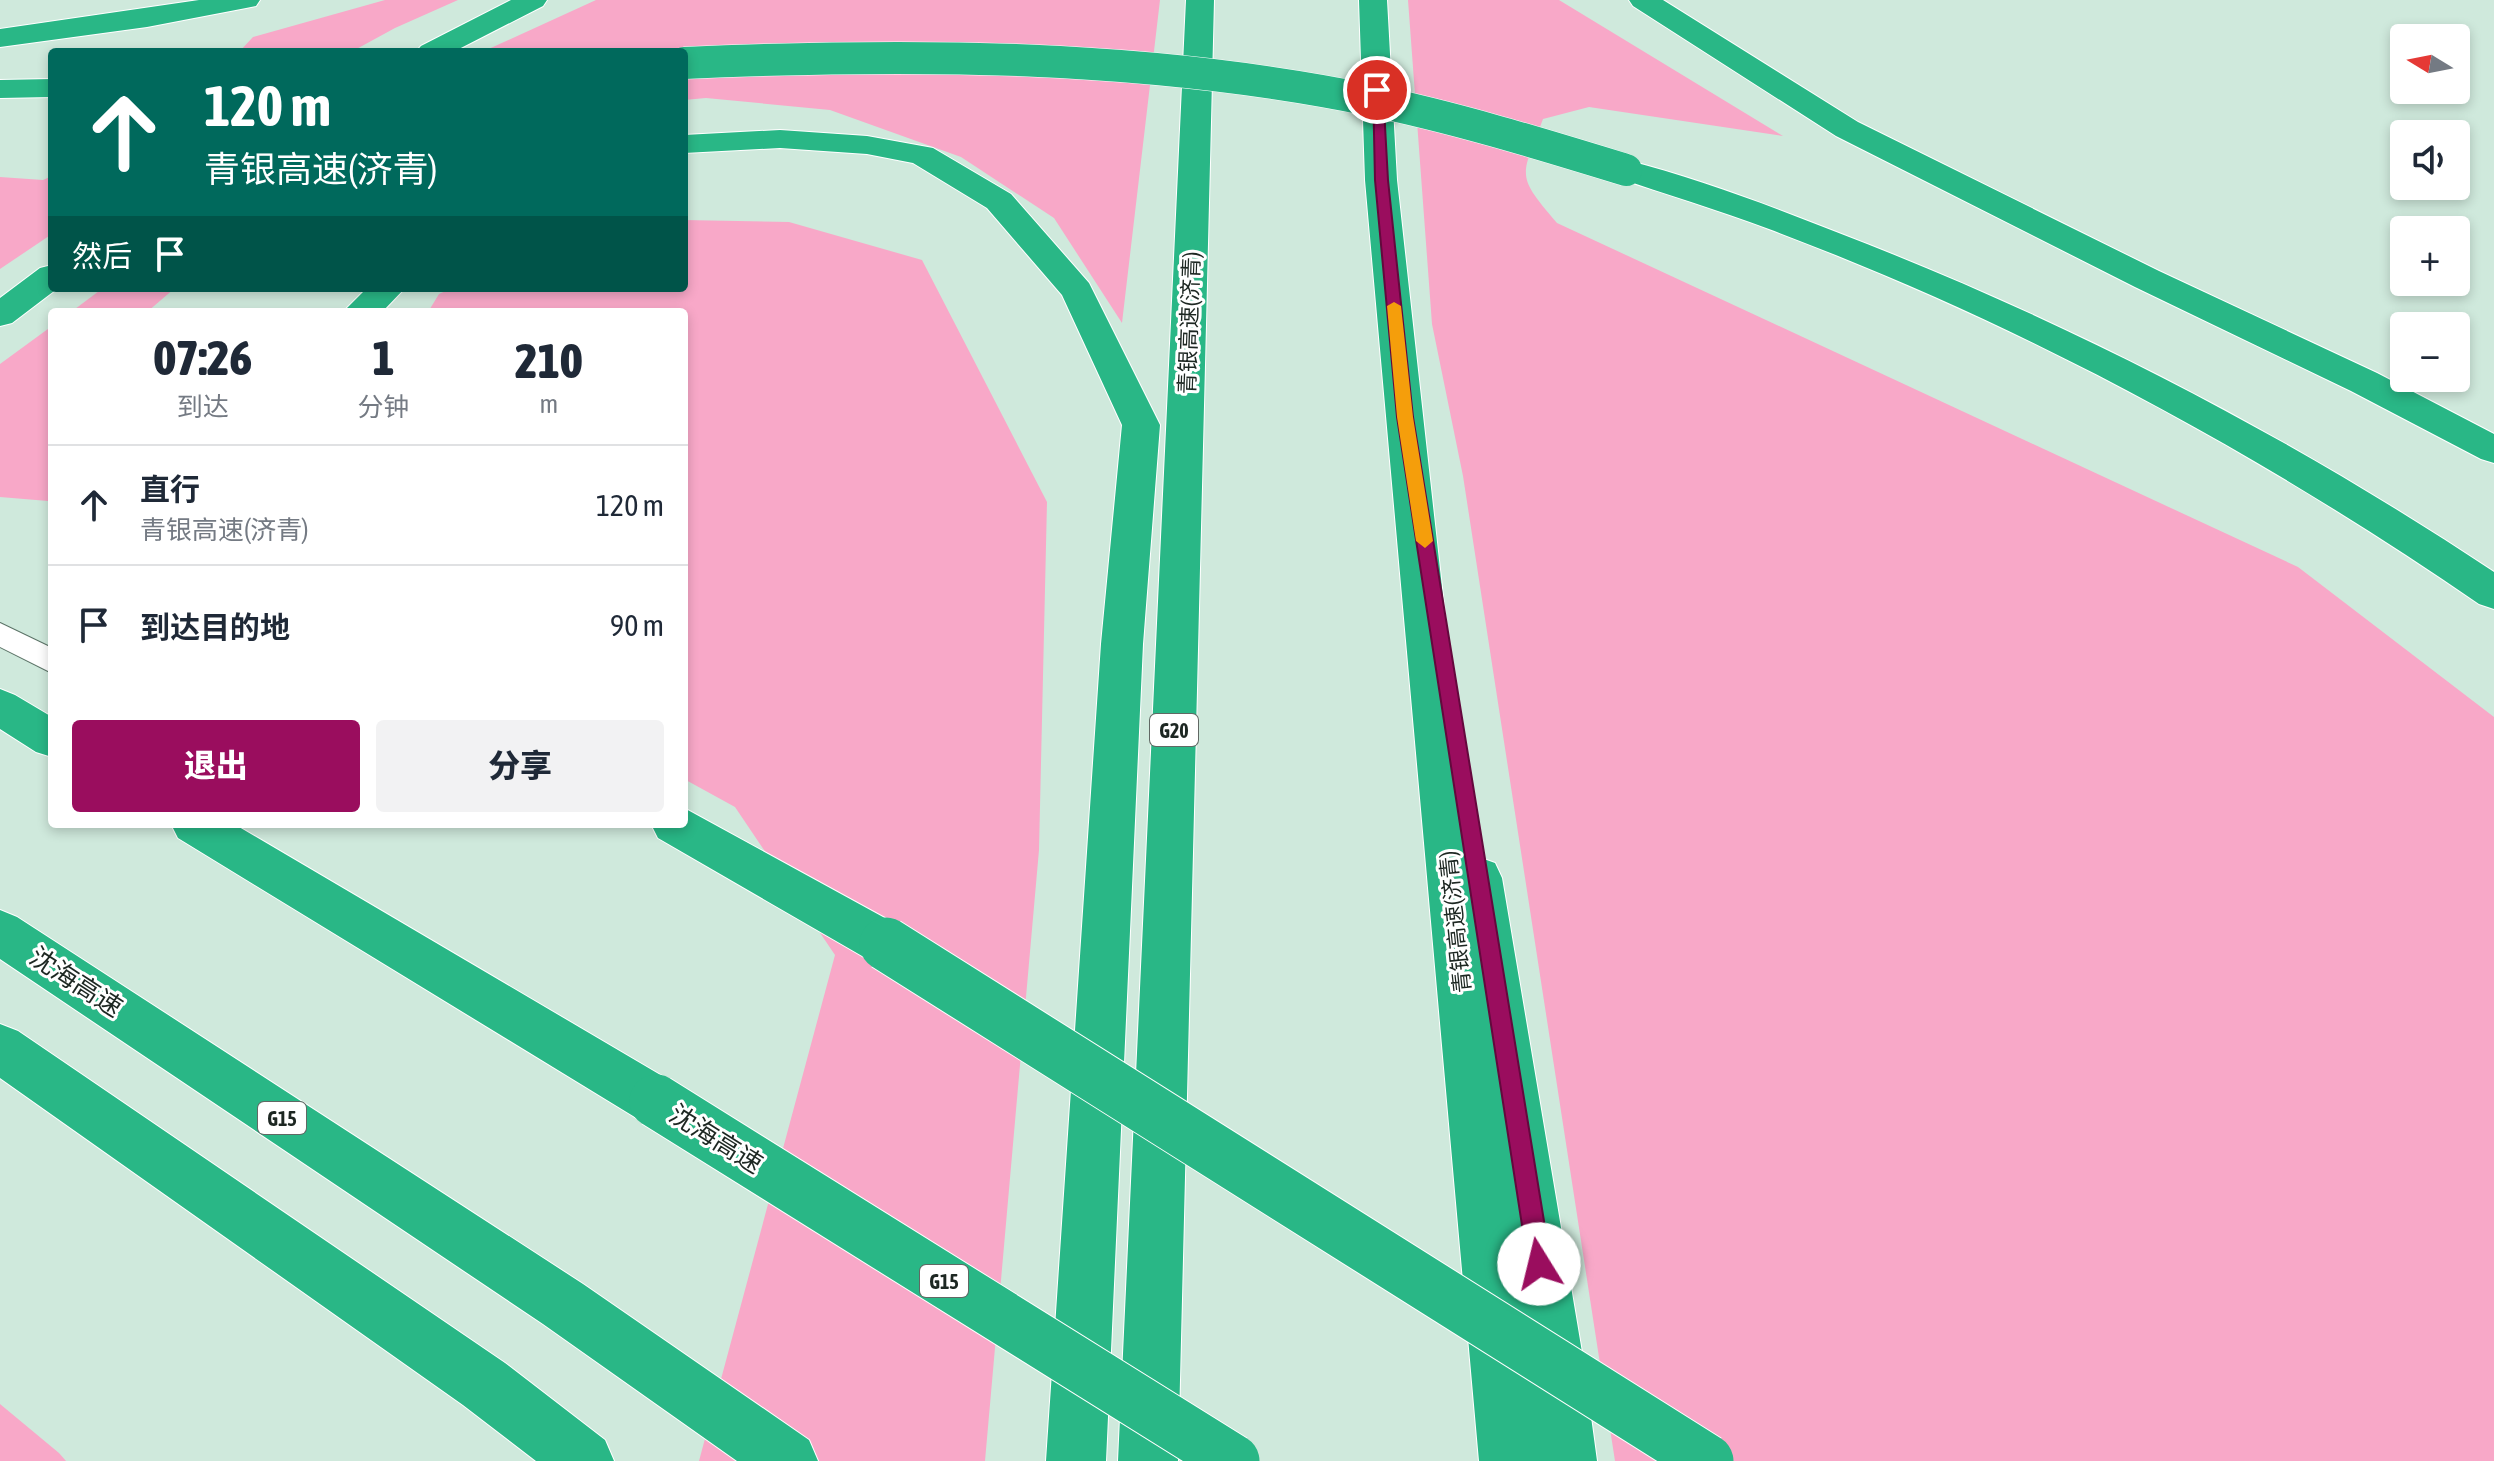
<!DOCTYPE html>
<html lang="zh">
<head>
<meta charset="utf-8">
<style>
	body { margin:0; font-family:"Asap Condensed","Noto Sans SC",sans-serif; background:#f2f2f3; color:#1f2937; height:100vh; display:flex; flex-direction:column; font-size:30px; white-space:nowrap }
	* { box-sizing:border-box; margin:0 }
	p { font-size:26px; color:#747a83 }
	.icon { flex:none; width:44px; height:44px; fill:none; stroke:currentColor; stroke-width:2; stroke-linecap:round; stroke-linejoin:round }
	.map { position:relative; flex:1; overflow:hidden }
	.side { position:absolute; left:48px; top:308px; width:640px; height:520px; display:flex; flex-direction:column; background:#fff; border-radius:8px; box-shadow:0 4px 12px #0003 }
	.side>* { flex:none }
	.hud { position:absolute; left:48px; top:48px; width:640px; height:244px; border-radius:8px; box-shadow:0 4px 12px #0003; background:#00695c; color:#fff; overflow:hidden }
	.needle { width:52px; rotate:280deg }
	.controls { position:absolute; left:2390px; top:24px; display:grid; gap:16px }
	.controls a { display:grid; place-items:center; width:80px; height:80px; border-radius:8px; background:#fff; box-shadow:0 4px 12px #0003; font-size:40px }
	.pin { position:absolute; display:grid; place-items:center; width:68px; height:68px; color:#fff; margin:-34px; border:4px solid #fff; border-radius:50%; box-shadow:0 2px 8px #0007 }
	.me { position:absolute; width:88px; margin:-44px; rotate:351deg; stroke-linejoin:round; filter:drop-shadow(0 0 6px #0008) }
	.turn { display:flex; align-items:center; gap:28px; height:168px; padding:0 24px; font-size:36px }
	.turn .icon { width:104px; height:104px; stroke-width:2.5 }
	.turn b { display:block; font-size:56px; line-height:68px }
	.then { display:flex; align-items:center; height:76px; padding:0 24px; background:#0003; gap:16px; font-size:30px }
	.eta { display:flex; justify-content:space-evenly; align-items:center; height:136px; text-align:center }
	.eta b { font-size:48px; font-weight:800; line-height:56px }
	.action { display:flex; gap:16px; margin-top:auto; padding:16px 24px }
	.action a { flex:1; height:92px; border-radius:8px; background:#9a0d5e; color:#fff; font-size:32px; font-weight:800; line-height:92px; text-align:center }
	.action a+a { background:#f2f2f3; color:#1f2937 }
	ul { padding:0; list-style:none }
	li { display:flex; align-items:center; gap:24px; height:120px; padding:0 24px; border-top:2px solid #e0e1e3 }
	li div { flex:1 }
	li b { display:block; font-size:30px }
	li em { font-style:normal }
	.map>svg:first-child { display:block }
	.green { fill:#f8a8c8 }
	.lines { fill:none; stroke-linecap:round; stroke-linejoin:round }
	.service-casing { stroke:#5b7367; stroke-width:2 }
	.motorway-casing { stroke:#fff; stroke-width:2 }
	.service { fill:#fff; fill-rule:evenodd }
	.motorway { fill:#29b786; fill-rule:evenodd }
	.motorway-bridge-far1-casing { stroke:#fff; stroke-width:33; stroke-linecap:butt }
	.motorway-bridge-casing { stroke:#fff; stroke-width:55; stroke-linecap:butt }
	.motorway-bridge-far1 { stroke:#29b786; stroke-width:32 }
	.motorway-bridge { stroke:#29b786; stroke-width:53 }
	.route { fill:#9a0d5e; stroke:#64083d; stroke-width:2 }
	.slow { fill:#f59e0b }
	.labels { text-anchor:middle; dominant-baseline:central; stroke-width:6; stroke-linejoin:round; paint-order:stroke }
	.shield { fill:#fff; stroke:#616864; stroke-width:2 }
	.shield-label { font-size:20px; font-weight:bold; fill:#1d2722 }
	.street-label { font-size:22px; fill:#1d2722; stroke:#fff }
	.near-street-label { font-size:26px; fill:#1d2722; stroke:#fff }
</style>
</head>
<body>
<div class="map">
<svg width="2494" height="1461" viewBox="0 0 2494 1461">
	<rect width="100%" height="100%" fill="#cfe9dc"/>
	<!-- green -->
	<path class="green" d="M385 0H458L395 28 351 52H239L253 37Z
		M596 0H1160L1122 323 1054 218 961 157 830 110 706 98 684 100V52H482Z
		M1408 0H1559L1783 136 1589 107 1543 119C1521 178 1515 174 1557 223L2298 567 2494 717V1461H1615L1463 476 1432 324Z
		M52 176V234L0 269V177L43 180Z
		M684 220 789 222 922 260 1047 502 1039 850 985 1461H699L835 955 735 807 684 779V312H428L439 294 452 288H684Z
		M103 288H175L147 312H71Z
		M52 326V481L48 501 0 497V364Z
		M0 1404 59 1453 66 1461H0Z"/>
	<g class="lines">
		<!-- service casing -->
		<g class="service-casing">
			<path id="service" d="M0 623 52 648V673L0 647Z"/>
		</g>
		<!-- motorway casing -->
		<g class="motorway-casing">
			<path id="motorway" d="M199 0H260L256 6 246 8 147 27 0 47V29Z
				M511 0H547L543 6 453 52H416L421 46Z
				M1186 0H1214L1178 1461H1118Z
				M1359 0H1387L1397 180 1472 859 1478 857 1495 863 1502 878 1583 1358 1597 1461H1479L1365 180Z
				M1629 0H1663L1858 122 2159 271 2377 373 2494 434V463L2481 459 2351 391 2135 287 1836 136 1633 6Z
				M52 79V97L0 98V80Z
				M780 130 867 136 933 148 1011 194 1089 283 1160 425 1143 644 1106 1461H1046L1101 644 1122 425 1062 295 987 208 913 163 867 154 780 148 684 153V135Z
				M1626 160C1708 181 1788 213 1867 244 2087 331 2297 441 2494 572V609L2479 604C2258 452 2022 324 1769 229 1718 210 1666 194 1615 177L1610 170 1615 163Z
				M52 265V288H58L12 323 0 326V298L40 268Z
				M367 288H405L382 312H343Z
				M0 689 15 695 52 717V757L36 752 0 729Z
				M684 808 903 928 910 944 903 960 886 966 869 960 658 838 651 824H684Z
				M171 824H234L674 1083 682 1101 674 1119 656 1126 638 1119 178 838Z
				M0 910 17 917 583 1284 809 1440 818 1461H737L543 1324 0 959Z
				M0 1024 18 1031 505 1363 605 1440 614 1461H536L463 1405 0 1078Z"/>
		</g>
		<!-- service -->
		<use href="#service" class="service"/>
		<!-- motorway -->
		<use href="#motorway" class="motorway"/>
		<!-- motorway-bridge-far1 casing -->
		<g class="motorway-bridge-far1-casing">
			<path id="motorway-bridge-far1" d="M684 63C913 53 1144 54 1370 100 1457 118 1541 144 1626 170"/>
		</g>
		<!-- motorway-bridge casing -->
		<g class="motorway-bridge-casing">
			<path id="motorway-bridge" d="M886 944 1707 1461
				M656 1101 1233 1461"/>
		</g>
		<!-- motorway-bridge-far1 -->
		<use href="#motorway-bridge-far1" class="motorway-bridge-far1"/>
		<!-- motorway-bridge -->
		<use href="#motorway-bridge" class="motorway-bridge"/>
	</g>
	<!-- route -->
	<path class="route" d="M1373 87 1383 90 1388 180 1413 417 1551 1264 1548 1272 1539 1275 1531 1272 1528 1264 1397 417 1375 180Z"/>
	<!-- slow -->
	<path class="slow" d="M1394 302 1401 306 1413 417 1433 541 1425 548 1416 541 1397 417 1387 306Z"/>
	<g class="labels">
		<!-- shield labels -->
		<g class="shield">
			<rect x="1150" y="714" width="48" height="32" rx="6"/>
			<rect x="258" y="1102" width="48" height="32" rx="6"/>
			<rect x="920" y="1265" width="48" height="32" rx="6"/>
		</g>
		<g class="shield-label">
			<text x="1174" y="730">G20</text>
			<text x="282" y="1118">G15</text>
			<text x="944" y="1281">G15</text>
		</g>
		<!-- street labels -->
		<g class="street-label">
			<text transform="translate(1189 323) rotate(-88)">青银高速(济青)</text>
			<text transform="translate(1455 922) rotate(-96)">青银高速(济青)</text>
		</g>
		<!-- near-street labels -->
		<g class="near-street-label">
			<text transform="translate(76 982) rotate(33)">沈海高速</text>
			<text transform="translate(716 1139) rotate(32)">沈海高速</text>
		</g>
	</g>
</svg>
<div class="controls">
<a><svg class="needle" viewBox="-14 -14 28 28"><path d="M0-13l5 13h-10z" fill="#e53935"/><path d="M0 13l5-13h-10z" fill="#747a83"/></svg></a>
<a><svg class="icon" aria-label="sound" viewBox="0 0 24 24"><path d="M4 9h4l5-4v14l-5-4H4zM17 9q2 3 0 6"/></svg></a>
<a>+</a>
<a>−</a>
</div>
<div class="pin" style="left:1377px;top:90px;background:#d93025"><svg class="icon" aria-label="arrive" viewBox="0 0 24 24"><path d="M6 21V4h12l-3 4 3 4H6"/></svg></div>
<svg class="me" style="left:1539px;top:1264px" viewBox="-20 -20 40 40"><circle r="19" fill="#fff"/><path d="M0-13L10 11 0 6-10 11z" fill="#9a0d5e"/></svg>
<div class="hud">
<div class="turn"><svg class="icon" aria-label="ahead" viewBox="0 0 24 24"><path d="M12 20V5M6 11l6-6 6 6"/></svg><div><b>120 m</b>青银高速(济青)</div></div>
<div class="then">然后<svg class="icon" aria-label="arrive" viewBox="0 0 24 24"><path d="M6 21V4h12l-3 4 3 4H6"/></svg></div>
</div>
<section class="side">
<div class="eta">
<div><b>07:26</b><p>到达</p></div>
<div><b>1</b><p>分钟</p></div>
<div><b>210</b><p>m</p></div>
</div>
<ul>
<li><svg class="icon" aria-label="ahead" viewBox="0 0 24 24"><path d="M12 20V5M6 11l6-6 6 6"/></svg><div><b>直行</b><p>青银高速(济青)</p></div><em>120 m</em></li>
<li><svg class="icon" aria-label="arrive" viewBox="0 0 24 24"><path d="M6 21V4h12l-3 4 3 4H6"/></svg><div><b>到达目的地</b></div><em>90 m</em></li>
</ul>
<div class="action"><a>退出</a><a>分享</a></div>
</section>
</div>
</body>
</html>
